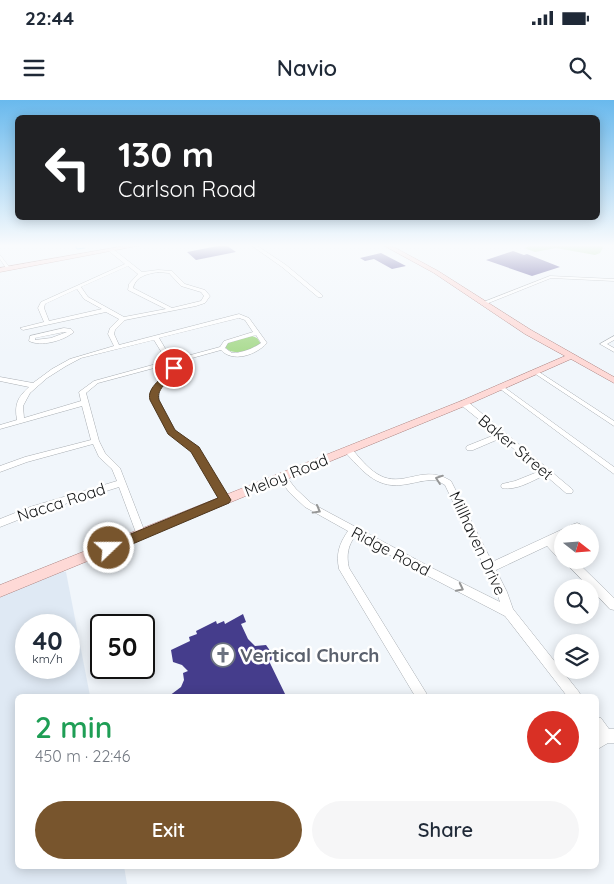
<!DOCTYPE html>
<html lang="en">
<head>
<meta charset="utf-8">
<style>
	body { margin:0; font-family:Quicksand,sans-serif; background:#f6f6f7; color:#1f2937; height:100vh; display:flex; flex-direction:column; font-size:19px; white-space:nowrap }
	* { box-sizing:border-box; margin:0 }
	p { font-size:16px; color:#747a83 }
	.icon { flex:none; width:28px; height:28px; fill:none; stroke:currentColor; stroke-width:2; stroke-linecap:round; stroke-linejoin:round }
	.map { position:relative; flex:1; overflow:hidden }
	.details { position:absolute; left:15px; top:594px; width:584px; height:175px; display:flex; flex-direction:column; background:#fff; border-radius:8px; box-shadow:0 2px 12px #0003 }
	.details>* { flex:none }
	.hud { position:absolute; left:15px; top:15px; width:585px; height:105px; border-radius:8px; box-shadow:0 2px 12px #0003; background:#202124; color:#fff; overflow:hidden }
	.needle { width:32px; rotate:107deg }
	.controls { position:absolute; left:554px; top:424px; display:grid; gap:10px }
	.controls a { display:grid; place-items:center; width:45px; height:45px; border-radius:50%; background:#fff; box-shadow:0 2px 12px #0003; font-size:25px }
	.speed { position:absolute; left:15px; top:514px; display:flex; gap:10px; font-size:25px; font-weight:700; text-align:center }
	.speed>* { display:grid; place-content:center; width:65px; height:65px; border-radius:50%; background:#fff; box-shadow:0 2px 12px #0003; line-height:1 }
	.speed small { font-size:12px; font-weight:400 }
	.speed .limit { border:2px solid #111; border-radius:8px; background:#fff; color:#111 }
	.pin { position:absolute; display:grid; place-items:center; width:42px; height:42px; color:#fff; margin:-21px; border:2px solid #fff; border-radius:50%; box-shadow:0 1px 5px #0007 }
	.me { position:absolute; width:55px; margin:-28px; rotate:68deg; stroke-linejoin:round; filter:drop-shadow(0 0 4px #0008) }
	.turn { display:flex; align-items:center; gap:18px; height:105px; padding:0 20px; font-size:22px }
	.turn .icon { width:65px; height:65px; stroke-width:2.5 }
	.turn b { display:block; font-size:35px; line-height:42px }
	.round { display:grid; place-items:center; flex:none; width:52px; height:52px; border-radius:26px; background:#f6f6f7 }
	.headline { display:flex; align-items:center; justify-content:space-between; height:85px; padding:0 20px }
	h1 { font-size:30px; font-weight:600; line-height:38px; color:#1e9e55 }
	.cta { display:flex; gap:10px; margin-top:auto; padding:10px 20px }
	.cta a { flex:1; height:58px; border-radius:30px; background:#78552d; color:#fff; font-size:20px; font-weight:600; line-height:58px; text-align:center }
	.cta a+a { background:#f6f6f7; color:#1f2937 }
	.status { display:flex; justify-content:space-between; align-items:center; height:35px; padding:0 25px; background:#fff; direction:ltr }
	.status svg { height:14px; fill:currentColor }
	header { display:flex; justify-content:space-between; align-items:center; height:65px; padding:0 20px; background:#fff; font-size:22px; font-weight:600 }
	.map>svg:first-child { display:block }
	.built { fill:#dfe9f4; fill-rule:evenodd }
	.green { fill:#aadb90 }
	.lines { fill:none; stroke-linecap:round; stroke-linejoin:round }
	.stream { stroke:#4ac1f4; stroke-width:1 }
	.building { fill:#453d8c }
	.minor-casing { stroke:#a9aeb3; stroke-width:1 }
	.major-casing { stroke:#ac8482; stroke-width:1 }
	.minor { fill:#fff; fill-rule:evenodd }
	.major { fill:#fed9d6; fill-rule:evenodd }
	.oneway { stroke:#969797 }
	.route { fill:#78552d; stroke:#4e371d }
	.labels { text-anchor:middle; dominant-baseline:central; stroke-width:5; stroke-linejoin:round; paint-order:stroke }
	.street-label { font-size:16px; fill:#151718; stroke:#fff }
	.near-worship-label { font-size:19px; font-weight:bold; fill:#5b616d; stroke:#fff; text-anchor:start }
</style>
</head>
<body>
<div class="status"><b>22:44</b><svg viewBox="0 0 49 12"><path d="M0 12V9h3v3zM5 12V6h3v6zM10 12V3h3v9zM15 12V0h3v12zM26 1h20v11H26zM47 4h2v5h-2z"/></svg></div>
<header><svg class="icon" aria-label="menu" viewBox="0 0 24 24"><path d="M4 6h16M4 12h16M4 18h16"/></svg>Navio<svg class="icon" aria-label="search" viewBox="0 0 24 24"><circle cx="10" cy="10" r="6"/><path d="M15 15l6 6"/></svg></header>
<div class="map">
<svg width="614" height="784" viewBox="0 0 614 784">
	<rect width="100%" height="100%" fill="#f1f6fb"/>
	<!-- built -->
	<path class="built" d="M59 470 66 472 90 596H18V766H124L127 784H0V495ZM26 525H69V568H26Z"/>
	<!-- green -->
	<path class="green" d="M533 145H601L603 148 600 153 595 155 556 148 535 152 524 148Z
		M252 236 257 238 261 244C252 250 233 257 225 247L227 243Z"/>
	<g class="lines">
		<!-- stream -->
		<path class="stream" d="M75 145 77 149 85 148"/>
	</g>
	<!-- building -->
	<path class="building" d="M223 145H226L236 152 196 160 187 152Z
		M513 151 524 155 527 154 560 167 532 176 486 160Z
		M381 153 406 166 392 169 374 159 365 161 360 158Z
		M243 514 246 522 241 524 248 539 255 546 266 545 271 552 273 559 269 561 286 596H169L181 587 184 580 183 573 188 571 182 565 173 562 171 550 190 541 189 537 197 534 196 531 216 521 217 524 224 521 225 524Z"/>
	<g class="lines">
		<!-- minor casing -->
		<g class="minor-casing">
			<path id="minor" d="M251 145H256L286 165 322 195V197H318L282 167Z
				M109 149H113L142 172 158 170 172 171 185 184 205 190 210 196 205 203 196 206 125 220 115 230 114 234 119 245 239 214 249 218 267 243C256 255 233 263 221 250L174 263 177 268 174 274 159 290V300L175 330 198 347 229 400 228 402H222L192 351 169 334 151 300 152 290 169 272 171 268 169 264 98 283 86 293 99 341 105 353 120 368 146 435 144 438 141 439 138 438 119 387 33 414 0 427V419L30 407 117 381 112 369 99 357 93 344 27 362 0 372V366L25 357 91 340 82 306 0 329V325L17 320C14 304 18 297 29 287L0 281V277L33 283 52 269 70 259 114 246 108 234 110 228 119 219 106 212 23 230 20 228 44 222 38 208 41 202 125 164 109 151ZM128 166 138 174 129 184 128 190 166 209 124 217 88 197 81 187ZM158 172 169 173 181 186 201 192 204 196 201 201 172 208 133 188C136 176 147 174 158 172ZM77 189 84 199 102 209 49 221 44 208 45 204ZM239 218 245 220 253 232 224 241 220 247 172 260 159 238ZM256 235 261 243C252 249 242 253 232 253L225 248 228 243ZM154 240 167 261 94 281 79 292 81 301 24 318 23 306 30 293 47 278 66 266 81 258Z
				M0 155 10 168V169L6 168 0 159Z
				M550 176 614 179V181L551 178 486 204 481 203Z
				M64 228 71 229 74 232C63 241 41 247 29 241L30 236ZM64 232H67L51 238 35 240V238Z
				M614 236V240L607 244 614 248V252L600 244Z
				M536 270 614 321V326L534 273 533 272Z
				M501 285 614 367V374L499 288V286Z
				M461 301H467L572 389 573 391 572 393H566L545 375C532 381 516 391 502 388L501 386 502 384 515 381 540 371 501 338 473 350H467L466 348 467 346 497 334 461 305Z
				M348 347 351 348C360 358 369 371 383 377 407 386 424 364 451 381L492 462 574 424 577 423 580 424 582 427C578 434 569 432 562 432V438L555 442 562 449V459L558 458 547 446 496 470 507 492 513 509 579 592 581 596H567L505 516 426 475 355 436C348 446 346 455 349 468L428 596H415L339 469C336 454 339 444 348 431L305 407 290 393 279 379 278 377 279 375H285L296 389 311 403 434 469 500 502 497 493 445 385 438 381 433 380C422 380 412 384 401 385 375 388 361 369 345 352L344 350Z
				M563 460H575L614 498V510L610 509Z
				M596 617 601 618 609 629H614V643H608L596 650Z"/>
		</g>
		<!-- major casing -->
		<g class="major-casing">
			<path id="major" d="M130 145H142L0 172V168Z
				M383 145H390L438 171 531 230 614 277V283L571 259 467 305 0 497V485L461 301 565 256 525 234 434 173Z"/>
		</g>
		<!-- minor -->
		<use href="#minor" class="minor"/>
		<!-- major -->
		<use href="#major" class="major"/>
	</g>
	<!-- one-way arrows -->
	<defs><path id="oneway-chevron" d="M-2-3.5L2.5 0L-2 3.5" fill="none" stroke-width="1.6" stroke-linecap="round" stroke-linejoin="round" transform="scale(1.25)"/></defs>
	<g class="oneway">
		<use href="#oneway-chevron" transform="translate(439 379) rotate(-161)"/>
		<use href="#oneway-chevron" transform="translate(317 410) rotate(29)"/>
		<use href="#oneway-chevron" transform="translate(460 488) rotate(27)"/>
	</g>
	<!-- sky -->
	<linearGradient id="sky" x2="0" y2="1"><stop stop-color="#69b9ed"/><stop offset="0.57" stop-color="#f9fbfd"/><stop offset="1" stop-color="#f9fbfd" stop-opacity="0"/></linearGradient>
	<rect width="614" height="255" fill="url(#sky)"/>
	<!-- route -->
	<path class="route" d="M171 267 178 268C173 279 155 288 159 300L175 330 199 347 231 400 229 403 109 454 104 452 103 448 104 445 218 398 191 352 168 334 150 300C146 287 165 277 171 267Z"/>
	<!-- icons -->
	<defs>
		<g id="church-ring" transform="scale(1.25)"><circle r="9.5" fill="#fff" stroke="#6b7280" stroke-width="1.5"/><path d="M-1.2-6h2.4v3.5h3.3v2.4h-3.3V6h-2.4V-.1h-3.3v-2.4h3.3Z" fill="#6b7280"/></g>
	</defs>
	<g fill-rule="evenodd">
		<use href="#church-ring" x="223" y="555"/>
	</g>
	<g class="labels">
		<!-- street labels -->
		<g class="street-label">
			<text transform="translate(516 347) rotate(40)">Baker Street</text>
			<text transform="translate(286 375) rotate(-22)">Meloy Road</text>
			<text transform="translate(61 402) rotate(-18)">Nacca Road</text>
			<text transform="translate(478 443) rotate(65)">Millhaven Drive</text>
			<text transform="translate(391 451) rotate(28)">Ridge Road</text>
		</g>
		<!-- near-worship labels -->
		<g class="near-worship-label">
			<text x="240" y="555">Vertical Church</text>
		</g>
	</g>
</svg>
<div class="controls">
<a><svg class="needle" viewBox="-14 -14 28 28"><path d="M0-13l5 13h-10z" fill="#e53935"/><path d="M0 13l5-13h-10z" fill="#747a83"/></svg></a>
<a><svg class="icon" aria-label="search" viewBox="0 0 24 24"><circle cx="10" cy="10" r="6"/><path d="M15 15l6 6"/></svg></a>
<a><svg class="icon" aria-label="layers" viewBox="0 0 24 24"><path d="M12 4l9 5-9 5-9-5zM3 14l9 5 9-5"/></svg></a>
</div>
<div class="speed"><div>40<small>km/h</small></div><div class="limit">50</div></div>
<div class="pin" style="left:174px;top:268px;background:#d93025"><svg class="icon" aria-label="arrive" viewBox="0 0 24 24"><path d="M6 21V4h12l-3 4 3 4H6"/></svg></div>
<svg class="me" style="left:109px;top:448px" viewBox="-20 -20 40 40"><circle r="17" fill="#78552d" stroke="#fff" stroke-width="3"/><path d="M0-11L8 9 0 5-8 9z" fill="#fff"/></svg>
<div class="hud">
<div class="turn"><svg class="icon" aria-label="left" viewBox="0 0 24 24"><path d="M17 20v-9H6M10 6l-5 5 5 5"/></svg><div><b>130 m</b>Carlson Road</div></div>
</div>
<section class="details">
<div class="headline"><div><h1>2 min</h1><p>450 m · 22:46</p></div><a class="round" style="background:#d93025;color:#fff"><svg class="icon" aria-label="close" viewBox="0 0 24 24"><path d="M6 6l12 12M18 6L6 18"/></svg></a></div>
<div class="cta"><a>Exit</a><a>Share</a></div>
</section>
</div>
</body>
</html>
